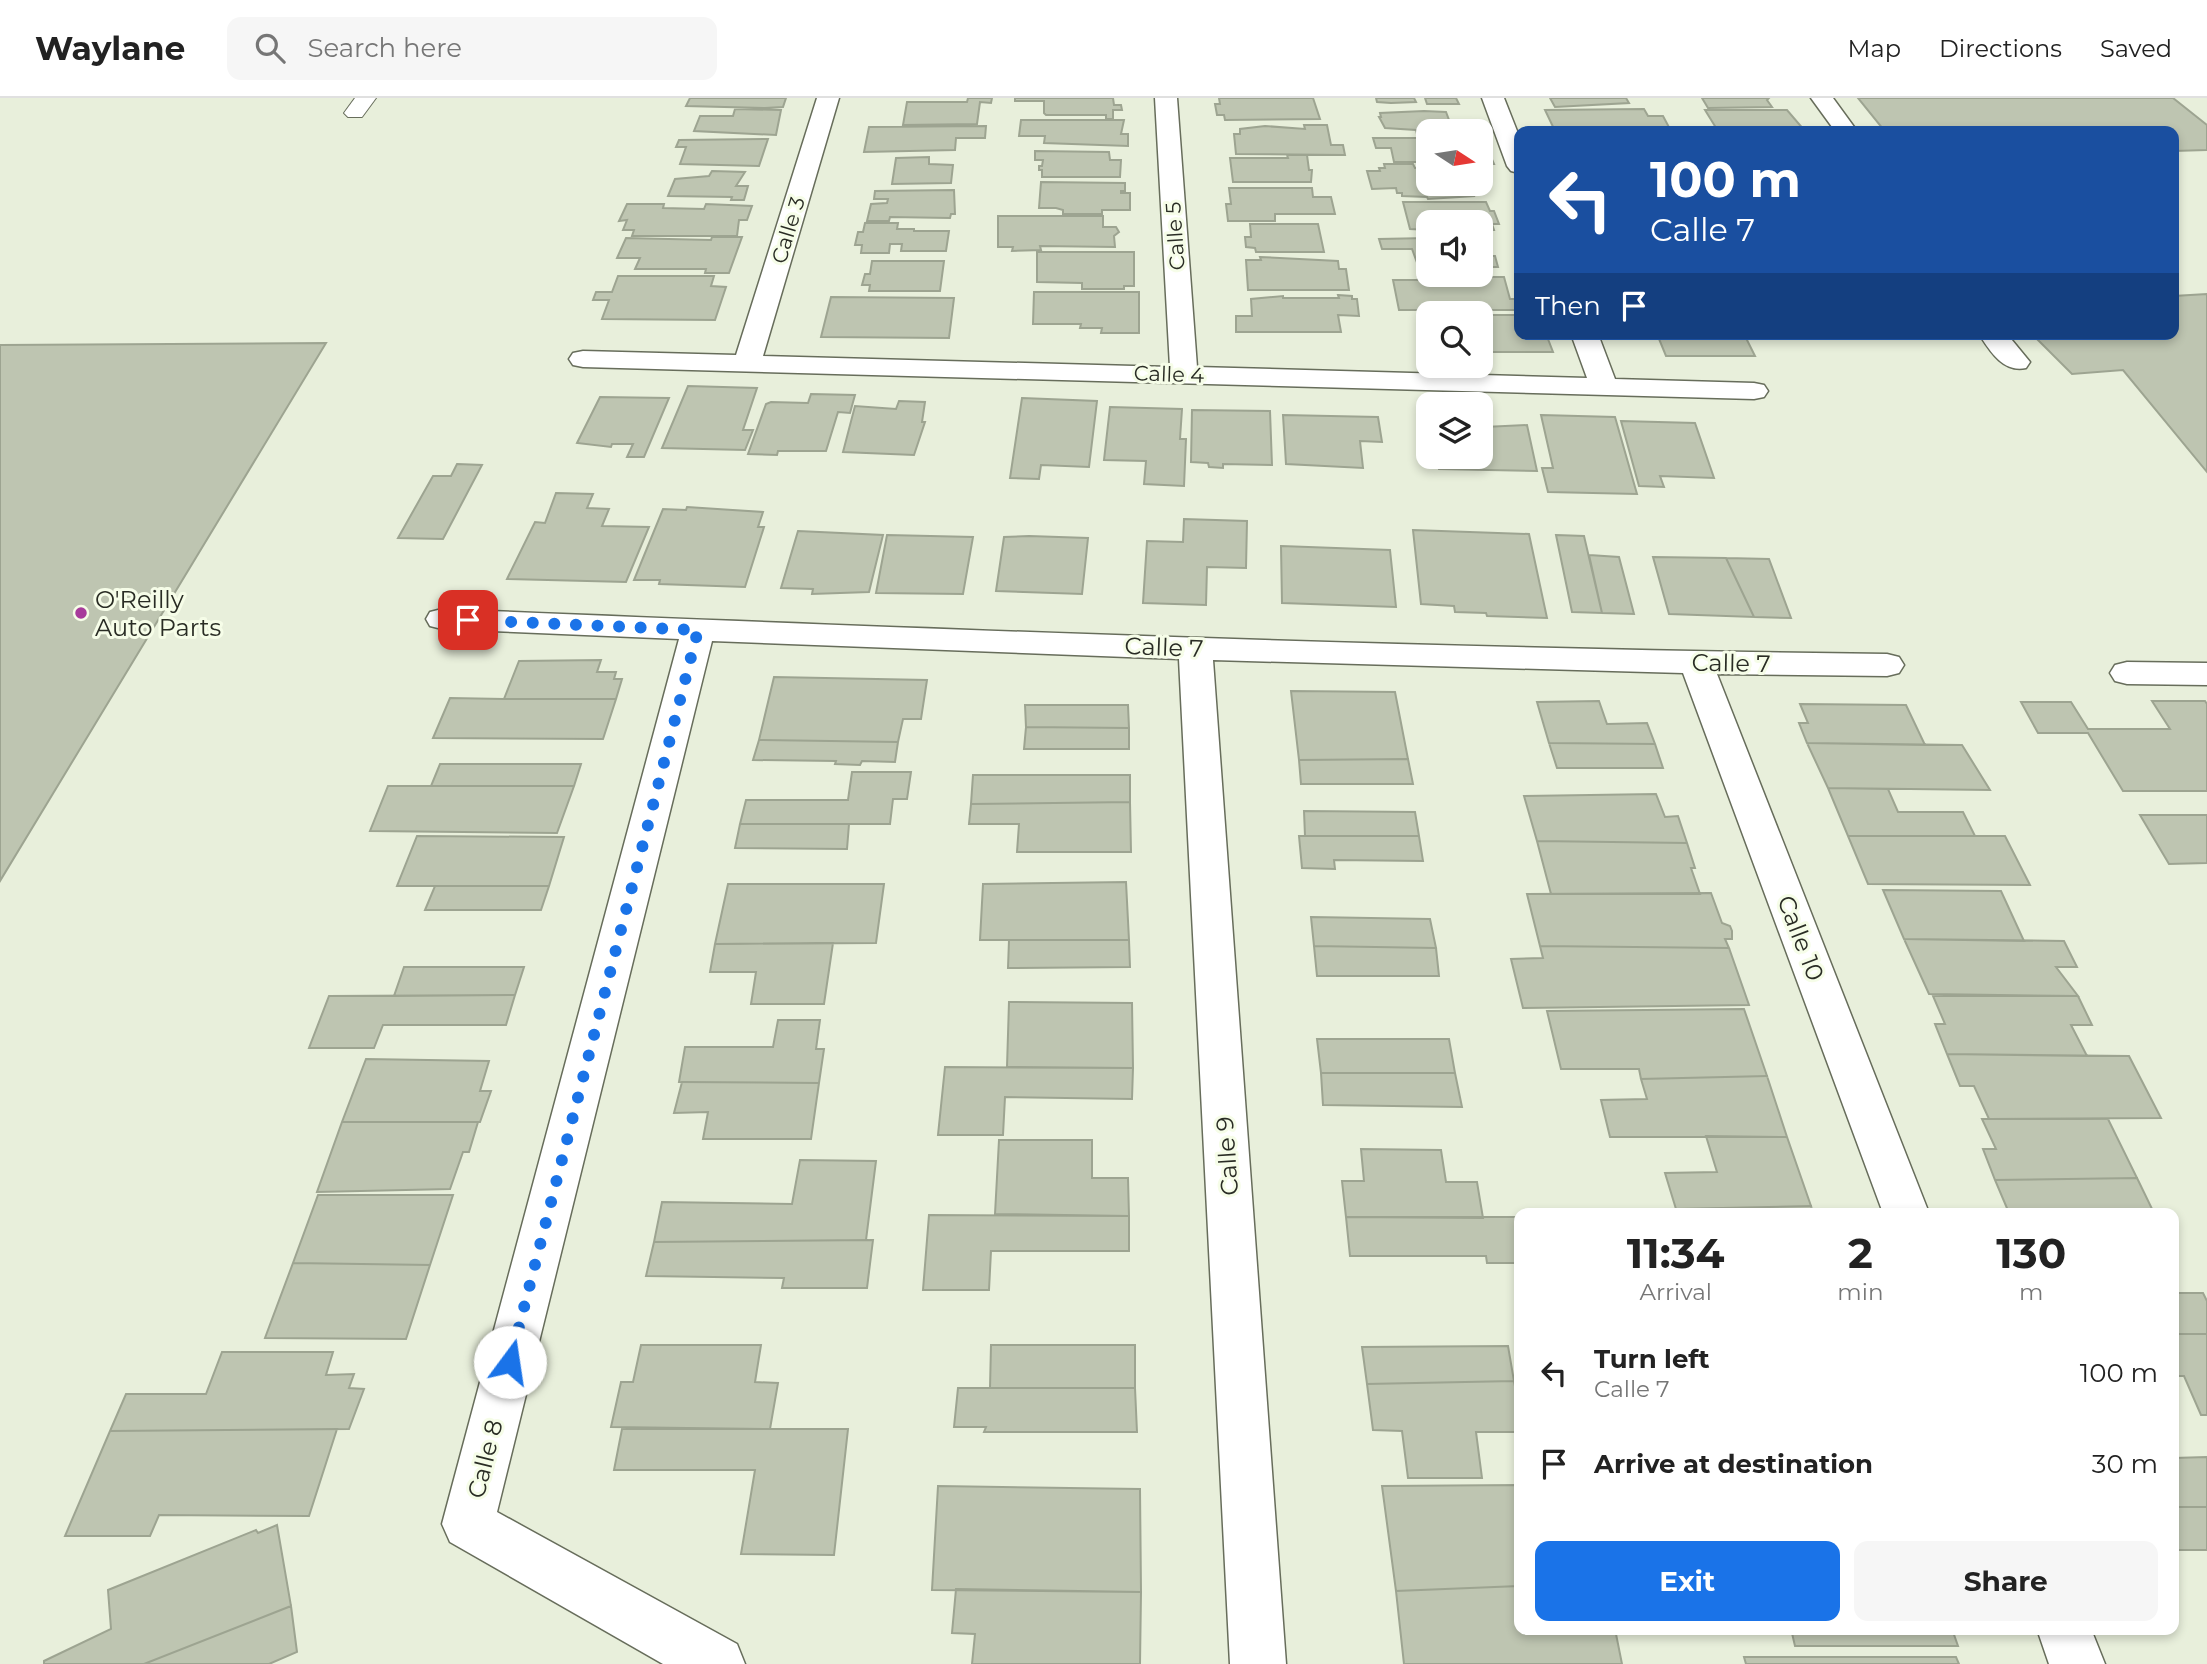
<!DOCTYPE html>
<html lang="en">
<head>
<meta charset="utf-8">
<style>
	body { margin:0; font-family:Montserrat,sans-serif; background:#f6f6f6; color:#222; height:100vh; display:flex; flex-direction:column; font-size:26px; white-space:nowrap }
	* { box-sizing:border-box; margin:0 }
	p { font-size:23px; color:#767676 }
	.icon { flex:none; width:38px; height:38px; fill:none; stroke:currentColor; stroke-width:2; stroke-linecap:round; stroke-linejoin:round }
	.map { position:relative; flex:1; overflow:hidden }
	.sheet { position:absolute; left:1514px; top:1110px; width:665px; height:427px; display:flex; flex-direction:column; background:#fff; border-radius:14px; box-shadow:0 4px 10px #0003 }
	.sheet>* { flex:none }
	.top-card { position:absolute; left:1514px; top:28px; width:665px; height:214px; border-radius:14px; box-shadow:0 4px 10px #0003; background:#1a4fa0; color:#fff; overflow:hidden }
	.needle { width:46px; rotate:102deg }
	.buttons { position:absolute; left:1416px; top:21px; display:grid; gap:14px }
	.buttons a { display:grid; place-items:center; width:77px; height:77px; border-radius:14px; background:#fff; box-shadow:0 4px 10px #0003; font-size:35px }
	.pin { position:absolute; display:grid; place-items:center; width:60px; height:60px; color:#fff; margin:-30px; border-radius:14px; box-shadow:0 4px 10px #0006 }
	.me { position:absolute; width:77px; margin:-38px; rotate:14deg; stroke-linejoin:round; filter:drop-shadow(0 0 5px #0008) }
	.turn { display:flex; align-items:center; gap:24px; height:147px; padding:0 21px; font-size:32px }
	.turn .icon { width:91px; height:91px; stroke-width:2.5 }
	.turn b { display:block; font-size:49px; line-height:60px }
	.then { display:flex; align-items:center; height:66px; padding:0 21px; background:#0003; gap:14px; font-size:26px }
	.eta { display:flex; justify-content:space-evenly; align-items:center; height:119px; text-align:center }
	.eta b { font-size:42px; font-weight:700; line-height:49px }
	.button { display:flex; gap:14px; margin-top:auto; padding:14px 21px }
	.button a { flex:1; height:80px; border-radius:14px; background:#1a73e8; color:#fff; font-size:28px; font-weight:700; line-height:80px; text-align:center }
	.button a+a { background:#f6f6f6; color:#222 }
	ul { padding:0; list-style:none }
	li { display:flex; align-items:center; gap:21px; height:91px; padding:0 21px }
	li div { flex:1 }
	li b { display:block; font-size:26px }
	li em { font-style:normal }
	header { display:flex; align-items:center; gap:42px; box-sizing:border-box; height:98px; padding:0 35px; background:#fff; border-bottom:2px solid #e0e0e0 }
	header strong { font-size:33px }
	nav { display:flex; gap:38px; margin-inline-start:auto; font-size:24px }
	.search { width:490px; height:63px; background:#f6f6f6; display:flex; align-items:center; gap:18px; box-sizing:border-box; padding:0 24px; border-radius:14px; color:#767676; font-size:26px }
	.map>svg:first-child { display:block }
	.building { fill:#bec5b1; stroke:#9da491; stroke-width:2 }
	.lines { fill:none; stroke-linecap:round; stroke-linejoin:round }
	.service-casing { stroke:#676d5b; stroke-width:2 }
	.minor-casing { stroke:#676d5b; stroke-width:3 }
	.service { fill:#fff; fill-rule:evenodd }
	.minor { fill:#fff; fill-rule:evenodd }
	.route { stroke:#1a73e8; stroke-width:12; stroke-dasharray:0 21.6 }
	.poi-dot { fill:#a73b9b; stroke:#f6fde8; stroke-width:2.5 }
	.labels { text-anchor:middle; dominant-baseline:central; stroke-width:6; stroke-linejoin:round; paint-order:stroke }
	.far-street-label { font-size:21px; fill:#292c24; stroke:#f6fde8 }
	.poi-label { font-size:24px; fill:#292c24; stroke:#f6fde8; text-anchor:start }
	.street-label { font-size:24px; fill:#292c24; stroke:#f6fde8 }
</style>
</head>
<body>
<header>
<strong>Waylane</strong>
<div class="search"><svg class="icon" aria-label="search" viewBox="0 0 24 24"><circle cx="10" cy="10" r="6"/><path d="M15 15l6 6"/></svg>Search here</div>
<nav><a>Map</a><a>Directions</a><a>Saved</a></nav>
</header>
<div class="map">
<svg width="2207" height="1566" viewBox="0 0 2207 1566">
	<rect width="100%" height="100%" fill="#e8efdb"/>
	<!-- building -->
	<path class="building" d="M690 0H786L783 9 765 10 686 8Z
		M968 0H992L991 5 980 4 977 26 903 27 907 4H967Z
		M1015 0H1113L1114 7H1121L1122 12H1113V21H1106V17H1046L1044 15V3H1015Z
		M1219 0H1313L1320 21 1225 22 1224 17H1217L1215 6H1220Z
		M1376 0H1414L1416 4 1391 5 1377 4Z
		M1425 0H1456L1459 6H1427Z
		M1550 0H1626L1629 5 1555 9Z
		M1702 0H1769L1767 2 1772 9 1708 10Z
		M1858 0H2173L2207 27V52L2174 53V33L1883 31Z
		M735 11 781 12 776 37 694 33 700 18H733Z
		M1644 11 1648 18H1663L1671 33H1555L1545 12Z
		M1705 12H1787L1805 33H1718Z
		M1424 13 1446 14 1449 22H1444L1450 33H1428V40H1418L1416 32 1385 30 1379 19H1381L1380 15Z
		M1021 22H1124L1121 36H1128V48L1044 45 1045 38H1019Z
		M1304 27H1327L1331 47H1343L1345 57 1236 56 1234 36H1240V31L1265 28 1305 31Z
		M986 28 985 40H956L955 52 864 54 869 29Z
		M1373 40H1428V64H1394L1391 50H1376Z
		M768 41 759 68 680 66 686 49H676L679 42Z
		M1480 47 1487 59H1491L1494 66H1480Z
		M1035 53 1109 54 1110 62H1121L1120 79H1042V72H1039V68H1042L1043 62H1035Z
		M1287 57H1307L1309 72H1312L1311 84H1233L1230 60H1288Z
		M929 59V66L953 67 951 85 892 86 896 60Z
		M1384 66H1413L1415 70H1428V86H1470L1474 98 1428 101 1427 99 1402 98V95H1397L1396 90 1372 91 1367 73H1380L1379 70H1385Z
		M712 73 745 74 736 88H748L744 102H731L732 99 668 98 675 81 709 78Z
		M1041 84 1125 85V93H1121V95H1130V112H1102V116H1063V112L1056 110H1039Z
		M1229 90H1312L1313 99H1331L1335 116H1275V123H1228L1226 106H1231Z
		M954 92 955 116H951L950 120 890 119 889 123H867L871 106 887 105 888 101H874L875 93Z
		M1403 104H1486L1490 113H1494L1499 126H1492L1494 132H1480V124H1428V132L1410 131Z
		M627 106H664L663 110 704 111 706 106 752 108 747 122H739L737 138H632L634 132H623L627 122 619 123Z
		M998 118H1103V129H1116L1119 134 1114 138 1115 149 1040 148 1041 152 1012 153 1013 149H998Z
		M865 125H898L897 131H914V133H949L946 153H901L902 146H890L889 155H861L862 147H855L858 134H863Z
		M1250 126H1318L1324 154H1256L1255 150 1246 149 1245 139H1251Z
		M712 139H742L729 175H705L706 171H635L640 160H617L626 140 711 142Z
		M1428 140V170H1419L1412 151H1382L1379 141Z
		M1480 140H1483L1489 158H1495L1498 169H1489L1491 174H1480Z
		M1037 154H1134V188H1124V191H1082V185L1037 184Z
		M1260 159 1338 163 1339 171H1346L1349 192H1248L1246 162H1261Z
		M872 163H944L940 193H869L870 187H862L865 176H870Z
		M618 178H714L711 188 726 189 715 222 602 221 609 202H593L596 194H612Z
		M1418 179H1504L1510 201H1516L1519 212H1399L1393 182H1419Z
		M1034 194H1139V235H1101L1102 230H1080L1081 226H1033Z
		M2207 196V374L2123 272 2072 276 2034 238 2174 236V198Z
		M1338 197 1352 198V201H1357L1359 218 1338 217 1341 234H1236V218H1252L1251 201 1283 198V200H1339Z
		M831 199 954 200 949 240 821 239Z
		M1480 217H1519V236H1546L1553 254H1492L1491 250H1480Z
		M1657 236H1744L1755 258H1666Z
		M326 245 0 783V247Z
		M688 288 757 290 743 332H753L745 352 662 350Z
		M811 296 855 297 850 315 838 314 826 353H778L777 357 748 356 766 306 771 304 808 305Z
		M600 299 669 300 644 359H627L633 346H612L611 349 577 345Z
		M1022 300 1097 303 1089 369 1041 367 1039 381 1010 380Z
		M899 303 925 304 922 324H925L914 357 843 354 855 308 896 311Z
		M1110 309 1182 311 1180 341H1186L1184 388 1144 386 1146 363 1104 362Z
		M1192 312 1270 313 1272 367 1223 366V370L1209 369 1208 365 1191 364Z
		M1283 317 1378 319 1382 344 1360 343 1363 370 1286 366Z
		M1541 317 1615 319 1637 396 1548 394 1542 370H1553Z
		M1621 323 1695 325 1714 380 1660 378 1664 389 1639 388Z
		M1480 324 1484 329 1527 327 1537 373 1439 371 1437 359H1480Z
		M457 366 482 367 443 441 398 440 433 378H451Z
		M556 395 593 396 587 410 609 411 602 428 649 429 626 484 507 481 535 424 545 425Z
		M687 409 763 414 758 429H764L745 489 659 486 660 482H634L663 411 686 412Z
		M1184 421 1247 423 1246 470 1207 469 1206 507 1143 505 1147 443 1183 444Z
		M1413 432 1529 436 1547 520 1487 518 1486 515 1455 514 1454 508 1421 506Z
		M798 433 883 437 869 494 812 496 813 491 781 490Z
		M887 437 973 439 963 496 876 495Z
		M1556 437 1584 438 1602 515 1572 514Z
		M1029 438 1088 440 1082 496 996 493 1004 439Z
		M1281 448 1390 452 1396 509 1282 505Z
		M1589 457 1619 459 1634 516 1602 515Z
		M1653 459 1726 460 1754 519 1669 516Z
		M1726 460 1769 461 1791 520 1754 519Z
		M601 562 597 574H616L614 581H622L616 601H504L519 563Z
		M774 579 927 582 921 621H903L898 644 759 642Z
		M1291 593 1395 594 1408 661 1299 662Z
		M450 600 504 601H616L603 641 433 640Z
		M1599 603 1607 626 1647 625 1655 646 1549 645 1537 604Z
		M2152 603H2205L2207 606V693H2123L2088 635H2038L2021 604H2071L2088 631H2170Z
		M1800 606 1906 607 1925 647 1807 645 1799 625H1808Z
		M1025 607H1128L1129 630 1026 629Z
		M1026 629 1129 630V651H1024Z
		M759 642 898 644 895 664 862 663 860 667 835 666 836 663 753 662Z
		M1549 645 1655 646 1663 670H1557Z
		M1807 645 1962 647 1990 692 1828 690Z
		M1408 661 1413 686H1301L1299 662Z
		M440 666H581L574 688H431Z
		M852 674H911L907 701H893L890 726H740L746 702H848Z
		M973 677H1130V704L971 706Z
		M388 688H574L557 735 370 733Z
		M1828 690 1888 691 1898 714H1963L1975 738H1848Z
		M1656 696 1665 719 1678 718 1687 745 1537 743 1524 698Z
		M1130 704 1131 754H1017L1019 726H969L971 706Z
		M1304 713 1415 714 1419 738H1305Z
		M2140 717H2207V765L2169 766Z
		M740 726H849L847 751 735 750Z
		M417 738 564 739 549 788H397Z
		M1299 738H1419L1423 763 1334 762 1335 771 1302 770Z
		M1848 738H2005L2030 787 1868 786Z
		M1537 743 1687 745 1695 770H1691L1700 796H1551Z
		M1126 784 1129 842H980L983 786Z
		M728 786H884L876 845 715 846Z
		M435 788H549L541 812H425Z
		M1883 792 2001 793 2024 843 1904 841Z
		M1711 795 1722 825 1730 828 1732 833V841H1725L1729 850 1540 848 1527 796Z
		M1311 819 1430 821 1436 850 1314 848Z
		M1904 841 2064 843 2077 869H2056L2078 898 1929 896Z
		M1009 842H1129L1130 869 1008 870Z
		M833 845 824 906H751L756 874H710L715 846Z
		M1314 848 1436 850 1439 878H1317Z
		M1540 848 1729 850 1749 907 1523 910 1511 861 1543 860Z
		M404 869H524L515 897 394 898Z
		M515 897 506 927H383L374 950H309L329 898Z
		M1933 898H2078L2092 927H2071L2087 958 1947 956 1935 926H1945Z
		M1009 904 1132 905 1133 970 1007 969Z
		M1744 911 1767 978 1641 981 1639 971H1561L1547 913Z
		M778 922H820L816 951H824L819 985 679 984 685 949H773Z
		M1317 941H1449L1455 975H1321Z
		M1947 956 2129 958 2161 1020 1989 1021 1974 988H1960Z
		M366 961 489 963 480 993H491L480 1024H342Z
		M945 969 1133 970 1132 1001 1005 999 1003 1037H938Z
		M1321 975H1455L1462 1009 1323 1007Z
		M1767 978 1787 1039H1610L1601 1002 1647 1001 1641 981Z
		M682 984 819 985 811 1041H703L708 1014 674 1015Z
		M1982 1021H2108L2137 1080 1995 1082 1983 1051H1996Z
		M342 1024H478L469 1054H463L450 1091 317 1094Z
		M1706 1038 1787 1039 1811 1108 1676 1111 1665 1075 1717 1074Z
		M999 1042H1092V1080H1128L1129 1118 995 1116Z
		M1361 1051 1441 1052 1446 1084H1477L1483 1120 1346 1119 1342 1083H1364Z
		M800 1062 876 1063 866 1142 654 1144 662 1104 792 1106Z
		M2137 1080 2154 1115H2009L1995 1082Z
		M318 1097H453L430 1167 293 1165Z
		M1811 1108 1813 1115H1636L1635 1112Z
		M929 1117 1129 1118V1153H991L989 1192H923Z
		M1346 1119H1519V1165H1487L1486 1158H1350Z
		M873 1142 867 1190H782L784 1180 646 1178 654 1144Z
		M293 1165 430 1167 406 1241 265 1240Z
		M2174 1195H2203L2207 1203V1236H2174Z
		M2174 1236H2207V1317H2201L2184 1278H2174Z
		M641 1247H761L755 1284 778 1285 770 1331 611 1329 621 1284H633Z
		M991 1247H1135V1290H990Z
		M1508 1248 1514 1283 1367 1286 1362 1249Z
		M222 1254H333L326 1277 354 1276 349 1290 364 1291 349 1331 110 1333 126 1296H206Z
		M1514 1283 1519 1309V1334H1476L1482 1380H1408L1402 1333 1373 1332 1367 1286Z
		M958 1290H1135L1137 1334H984L986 1329H954Z
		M337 1331 309 1418 159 1417 150 1438H65L110 1333Z
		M622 1331H848L834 1457 741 1456 755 1372H614Z
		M2207 1359V1409H2174V1360Z
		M1519 1387V1488L1396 1493 1382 1388Z
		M938 1388 1140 1391 1141 1494 932 1492Z
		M2174 1409H2207V1452H2174Z
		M277 1427 291 1508 144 1566H44V1563L111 1531 108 1492 256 1432 258 1435Z
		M1519 1488V1531H1615L1622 1566H1404L1396 1493Z
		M956 1491 1141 1494 1140 1566H972L975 1536 952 1535Z
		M291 1508 297 1554 269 1566H144Z
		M1791 1531H1952L1958 1548H1795Z
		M1744 1559H1956L1959 1566H1746Z"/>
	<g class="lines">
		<!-- service casing -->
		<g class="service-casing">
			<path id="service" d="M355 0H376L362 19H348L344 15Z"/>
		</g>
		<!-- minor casing -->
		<g class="minor-casing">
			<path id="minor" d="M817 0H839L763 258 1170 269 1155 0H1177L1197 269 1587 280 1571 236H1598L1615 281 1754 285 1764 287 1768 293 1764 299 1754 301 583 269 573 267 569 261 573 255 583 253 736 257Z
				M1482 0H1504L1519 38V75L1511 73 1507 68Z
				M1811 0H1833L1857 33H1835Z
				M1979 236H2007L2030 264 2026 270C2003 275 1990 253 1979 236Z
				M442 511C924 531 1405 550 1887 556L1899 559 1904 567 1899 575 1887 578 1717 576 1929 1115H1883L1683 575 1213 562 1286 1566H1230L1179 561 712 543 497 1414 737 1546 745 1566H663L450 1444 442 1426 679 541 442 531 430 528 426 521 430 514Z
				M2127 564 2207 565V587L2127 586 2115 583 2110 575 2115 567Z
				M2037 1531H2091L2105 1566H2049Z"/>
		</g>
		<!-- service -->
		<use href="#service" class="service"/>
		<!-- minor -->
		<use href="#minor" class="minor"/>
	</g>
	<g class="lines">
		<!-- route -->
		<path class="route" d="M468 522 698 532 510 1264"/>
	</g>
	<!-- markers -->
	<circle class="poi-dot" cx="81" cy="515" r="7"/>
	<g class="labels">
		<!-- far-street labels -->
		<g class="far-street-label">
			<text transform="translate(788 132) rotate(-73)">Calle 3</text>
			<text transform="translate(1175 138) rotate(-94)">Calle 5</text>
			<text transform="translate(1169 276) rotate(2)">Calle 4</text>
		</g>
		<!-- poi labels -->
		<g class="poi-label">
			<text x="95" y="501">O'Reilly<tspan x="95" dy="28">Auto Parts</tspan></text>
		</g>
		<!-- street labels -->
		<g class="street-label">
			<text transform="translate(1164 549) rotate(2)">Calle 7</text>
			<text transform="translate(1731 565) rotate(1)">Calle 7</text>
			<text transform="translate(1801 840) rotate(69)">Calle 10</text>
			<text transform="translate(1227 1058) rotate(-94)">Calle 9</text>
			<text transform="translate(485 1361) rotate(-76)">Calle 8</text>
		</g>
	</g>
</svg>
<div class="buttons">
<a><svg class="needle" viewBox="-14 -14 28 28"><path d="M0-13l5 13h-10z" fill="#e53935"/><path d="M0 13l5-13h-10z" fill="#767676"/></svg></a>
<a><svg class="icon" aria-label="sound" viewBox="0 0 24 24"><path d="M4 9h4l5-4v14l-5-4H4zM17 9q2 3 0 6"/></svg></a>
<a><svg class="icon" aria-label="search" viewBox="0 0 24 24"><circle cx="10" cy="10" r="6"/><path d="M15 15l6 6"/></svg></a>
<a><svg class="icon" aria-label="layers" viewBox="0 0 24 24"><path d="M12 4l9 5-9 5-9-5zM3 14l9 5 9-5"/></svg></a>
</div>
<div class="pin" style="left:468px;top:522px;background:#d93025"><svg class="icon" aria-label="arrive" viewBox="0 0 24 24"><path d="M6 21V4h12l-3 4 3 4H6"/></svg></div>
<svg class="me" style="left:510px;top:1264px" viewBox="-20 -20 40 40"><circle r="19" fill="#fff"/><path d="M0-13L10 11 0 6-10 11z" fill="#1a73e8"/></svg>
<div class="top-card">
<div class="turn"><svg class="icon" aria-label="left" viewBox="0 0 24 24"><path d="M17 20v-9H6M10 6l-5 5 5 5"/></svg><div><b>100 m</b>Calle 7</div></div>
<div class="then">Then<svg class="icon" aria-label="arrive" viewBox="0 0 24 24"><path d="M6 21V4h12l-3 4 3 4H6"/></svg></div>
</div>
<section class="sheet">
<div class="eta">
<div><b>11:34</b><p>Arrival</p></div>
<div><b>2</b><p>min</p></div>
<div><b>130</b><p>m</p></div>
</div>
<ul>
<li><svg class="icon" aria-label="left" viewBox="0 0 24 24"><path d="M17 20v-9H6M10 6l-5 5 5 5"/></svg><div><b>Turn left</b><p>Calle 7</p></div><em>100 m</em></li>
<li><svg class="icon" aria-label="arrive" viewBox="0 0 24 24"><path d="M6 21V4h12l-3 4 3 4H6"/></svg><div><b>Arrive at destination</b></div><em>30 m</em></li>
</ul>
<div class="button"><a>Exit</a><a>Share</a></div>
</section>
</div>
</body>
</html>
